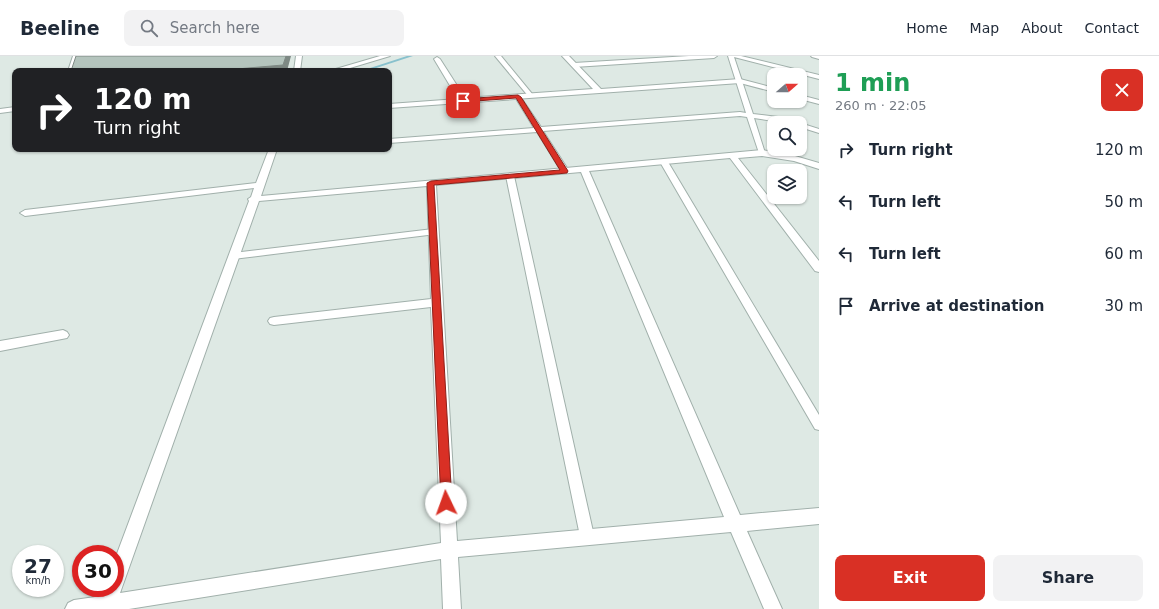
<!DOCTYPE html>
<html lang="en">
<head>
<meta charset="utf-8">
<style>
	body { margin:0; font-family:"DejaVu Sans",sans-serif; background:#f2f2f3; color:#1f2937; height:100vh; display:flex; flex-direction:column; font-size:15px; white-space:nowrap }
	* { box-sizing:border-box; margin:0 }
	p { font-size:13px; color:#747a83 }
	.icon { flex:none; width:22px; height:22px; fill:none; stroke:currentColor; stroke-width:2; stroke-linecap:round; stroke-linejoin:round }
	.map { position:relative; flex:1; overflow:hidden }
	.drawer { display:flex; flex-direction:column; background:#fff; width:340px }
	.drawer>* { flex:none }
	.banner { position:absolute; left:12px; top:12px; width:380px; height:84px; border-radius:8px; box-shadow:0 1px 3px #0004; background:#202124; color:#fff; overflow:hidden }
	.needle { width:26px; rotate:70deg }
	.controls { position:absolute; left:767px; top:12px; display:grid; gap:8px }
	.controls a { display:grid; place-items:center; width:40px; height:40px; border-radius:8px; background:#fff; box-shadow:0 1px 3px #0004; font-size:20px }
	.speed { position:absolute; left:12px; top:489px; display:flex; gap:8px; font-size:20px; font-weight:700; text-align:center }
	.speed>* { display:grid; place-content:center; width:52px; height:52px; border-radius:50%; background:#fff; box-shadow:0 1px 3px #0004; line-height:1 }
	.speed small { font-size:10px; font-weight:400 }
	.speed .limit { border:6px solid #d22; background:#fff; color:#111 }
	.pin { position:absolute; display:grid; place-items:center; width:34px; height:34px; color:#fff; margin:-17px; border-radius:8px; box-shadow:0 2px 6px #0006 }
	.me { position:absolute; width:44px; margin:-22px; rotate:357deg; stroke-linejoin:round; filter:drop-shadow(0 0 3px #0008) }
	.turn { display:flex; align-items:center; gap:14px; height:84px; padding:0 16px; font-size:18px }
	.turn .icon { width:52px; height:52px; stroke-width:2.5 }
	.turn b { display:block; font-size:28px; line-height:34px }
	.round { display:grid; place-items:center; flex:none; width:42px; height:42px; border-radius:8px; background:#f2f2f3 }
	.head { display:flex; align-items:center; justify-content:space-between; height:68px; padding:0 16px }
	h1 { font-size:24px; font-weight:700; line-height:30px; color:#1e9e55 }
	.primary-button { display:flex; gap:8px; margin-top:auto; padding:8px 16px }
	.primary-button a { flex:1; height:46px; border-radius:8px; background:#d93025; color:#fff; font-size:16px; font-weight:700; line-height:46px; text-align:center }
	.primary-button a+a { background:#f2f2f3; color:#1f2937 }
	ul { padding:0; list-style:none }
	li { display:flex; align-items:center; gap:12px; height:52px; padding:0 16px }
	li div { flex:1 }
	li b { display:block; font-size:15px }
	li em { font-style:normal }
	header { display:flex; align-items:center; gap:24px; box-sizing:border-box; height:56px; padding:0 20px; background:#fff; border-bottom:1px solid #e0e1e3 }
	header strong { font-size:19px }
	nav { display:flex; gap:22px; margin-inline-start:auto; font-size:14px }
	.search { width:280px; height:36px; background:#f2f2f3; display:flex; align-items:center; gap:10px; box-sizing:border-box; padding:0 14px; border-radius:8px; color:#747a83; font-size:15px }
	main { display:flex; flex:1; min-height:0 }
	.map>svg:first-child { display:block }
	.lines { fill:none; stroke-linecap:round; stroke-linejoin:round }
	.stream { fill:#88c1cd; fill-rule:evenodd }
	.service-casing { stroke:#a1b0ab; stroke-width:2 }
	.minor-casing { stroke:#a1b0ab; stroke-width:2 }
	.service { fill:#fff; fill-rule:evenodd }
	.minor { fill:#fff; fill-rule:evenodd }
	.shaded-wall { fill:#7e8984 }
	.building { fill:#b4c4bd; stroke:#7e8984 }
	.route { fill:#d93025; stroke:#8d1f18 }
</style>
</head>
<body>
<header>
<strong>Beeline</strong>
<div class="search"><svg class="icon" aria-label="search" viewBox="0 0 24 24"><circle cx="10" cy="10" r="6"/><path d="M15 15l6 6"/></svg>Search here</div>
<nav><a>Home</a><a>Map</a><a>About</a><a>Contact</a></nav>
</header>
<main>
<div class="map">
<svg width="819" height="553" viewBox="0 0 819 553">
	<rect width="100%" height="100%" fill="#dee9e4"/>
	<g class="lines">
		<!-- stream -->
		<path class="stream" d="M407 0H413L367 15H361Z"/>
		<!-- service casing -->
		<g class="service-casing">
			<path id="service" d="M495 0H501L533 39V41H529Z
				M689 0H717L714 2 574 11 571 9 574 7Z
				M728 0H741L819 19V23L734 1 753 58 778 61 796 67H786L754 62 765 97 764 98 759 97 747 61 740 60 543 75 569 115 565 117 561 115 537 76 389 87V83L534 72 515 41 518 39 520 40 541 71 740 56 746 57Z
				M800 67 819 73V77L800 71Z
				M661 104H664L668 106 819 359V374L815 373 660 106Z
				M507 118H513L514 120 594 480 592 485 587 487 582 485 580 480 506 120Z
				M433 173 437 176 436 178 233 203 229 200 233 197Z"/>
		</g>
		<!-- minor casing -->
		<g class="minor-casing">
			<path id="minor" d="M73 0H79L74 15H68Z
				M296 0H302L300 15H294Z
				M380 0H390L340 15H329Z
				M562 0H569L601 33 740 23 774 32V36L740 27 389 52V48L458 43 434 3 437 1 440 3 465 42 593 33Z
				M811 0H819V3L812 1Z
				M800 39 819 44V48L800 43Z
				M15 51V55L0 57V53Z
				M269 93H277L261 140 762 94 795 100 819 107V113L794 105 762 100 738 102 819 205V216L815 215 730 102 589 115 740 459 819 452V468L747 475 782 553H764L731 476 458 501 461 553H443L441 503 129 553H65L68 547 74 544 102 540 104 532H115V503L249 145 248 143 251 141 254 132 25 160 20 157 25 154 256 127ZM581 116 724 461 457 485 436 129ZM427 130 431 243 274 261 270 262 268 265 270 268 274 269 431 251 441 487 120 537 259 145Z
				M63 274 67 276 69 279 67 282 0 295V285Z"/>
		</g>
		<!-- service -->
		<use href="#service" class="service"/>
		<!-- minor -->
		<use href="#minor" class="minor"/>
	</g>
	<!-- shaded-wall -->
	<path class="shaded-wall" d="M286 0H291L287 15H214Z"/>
	<!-- building -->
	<path class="building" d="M76 0H286L283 9 214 15H71Z"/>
	<!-- route -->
	<path class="route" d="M518 39 521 41 568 115 567 117 434 129 452 447 451 451 446 453 442 451 441 447 427 127 431 125 560 114 516 42 463 46 460 45 463 43Z"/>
</svg>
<div class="controls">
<a><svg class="needle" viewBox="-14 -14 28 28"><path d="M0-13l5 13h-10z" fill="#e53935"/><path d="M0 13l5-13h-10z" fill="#747a83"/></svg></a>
<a><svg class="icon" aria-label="search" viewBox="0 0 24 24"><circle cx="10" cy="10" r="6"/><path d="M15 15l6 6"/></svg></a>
<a><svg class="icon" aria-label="layers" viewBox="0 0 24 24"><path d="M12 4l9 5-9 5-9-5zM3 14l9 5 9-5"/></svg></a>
</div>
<div class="speed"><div>27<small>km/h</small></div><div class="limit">30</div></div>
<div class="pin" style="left:463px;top:45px;background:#d93025"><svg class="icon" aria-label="arrive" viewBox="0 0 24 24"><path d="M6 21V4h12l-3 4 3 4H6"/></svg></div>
<svg class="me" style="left:446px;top:447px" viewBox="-20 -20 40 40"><circle r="19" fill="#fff"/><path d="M0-13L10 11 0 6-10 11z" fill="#d93025"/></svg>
<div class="banner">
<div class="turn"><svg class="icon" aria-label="right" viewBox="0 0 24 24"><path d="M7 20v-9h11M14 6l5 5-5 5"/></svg><div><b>120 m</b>Turn right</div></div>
</div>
</div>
<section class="drawer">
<div class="head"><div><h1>1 min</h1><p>260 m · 22:05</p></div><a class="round" style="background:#d93025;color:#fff"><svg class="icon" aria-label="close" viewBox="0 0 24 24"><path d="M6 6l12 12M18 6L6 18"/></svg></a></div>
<ul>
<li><svg class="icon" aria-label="right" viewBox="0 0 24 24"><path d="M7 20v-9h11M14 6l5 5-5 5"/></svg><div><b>Turn right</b></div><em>120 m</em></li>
<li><svg class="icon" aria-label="left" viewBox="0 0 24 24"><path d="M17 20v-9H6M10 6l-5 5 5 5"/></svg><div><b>Turn left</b></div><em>50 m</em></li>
<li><svg class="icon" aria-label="left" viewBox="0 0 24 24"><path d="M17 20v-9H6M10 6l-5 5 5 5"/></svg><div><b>Turn left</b></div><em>60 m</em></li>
<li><svg class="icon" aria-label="arrive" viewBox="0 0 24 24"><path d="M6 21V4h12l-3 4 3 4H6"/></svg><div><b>Arrive at destination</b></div><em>30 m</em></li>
</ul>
<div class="primary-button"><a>Exit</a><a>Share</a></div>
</section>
</main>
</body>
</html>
